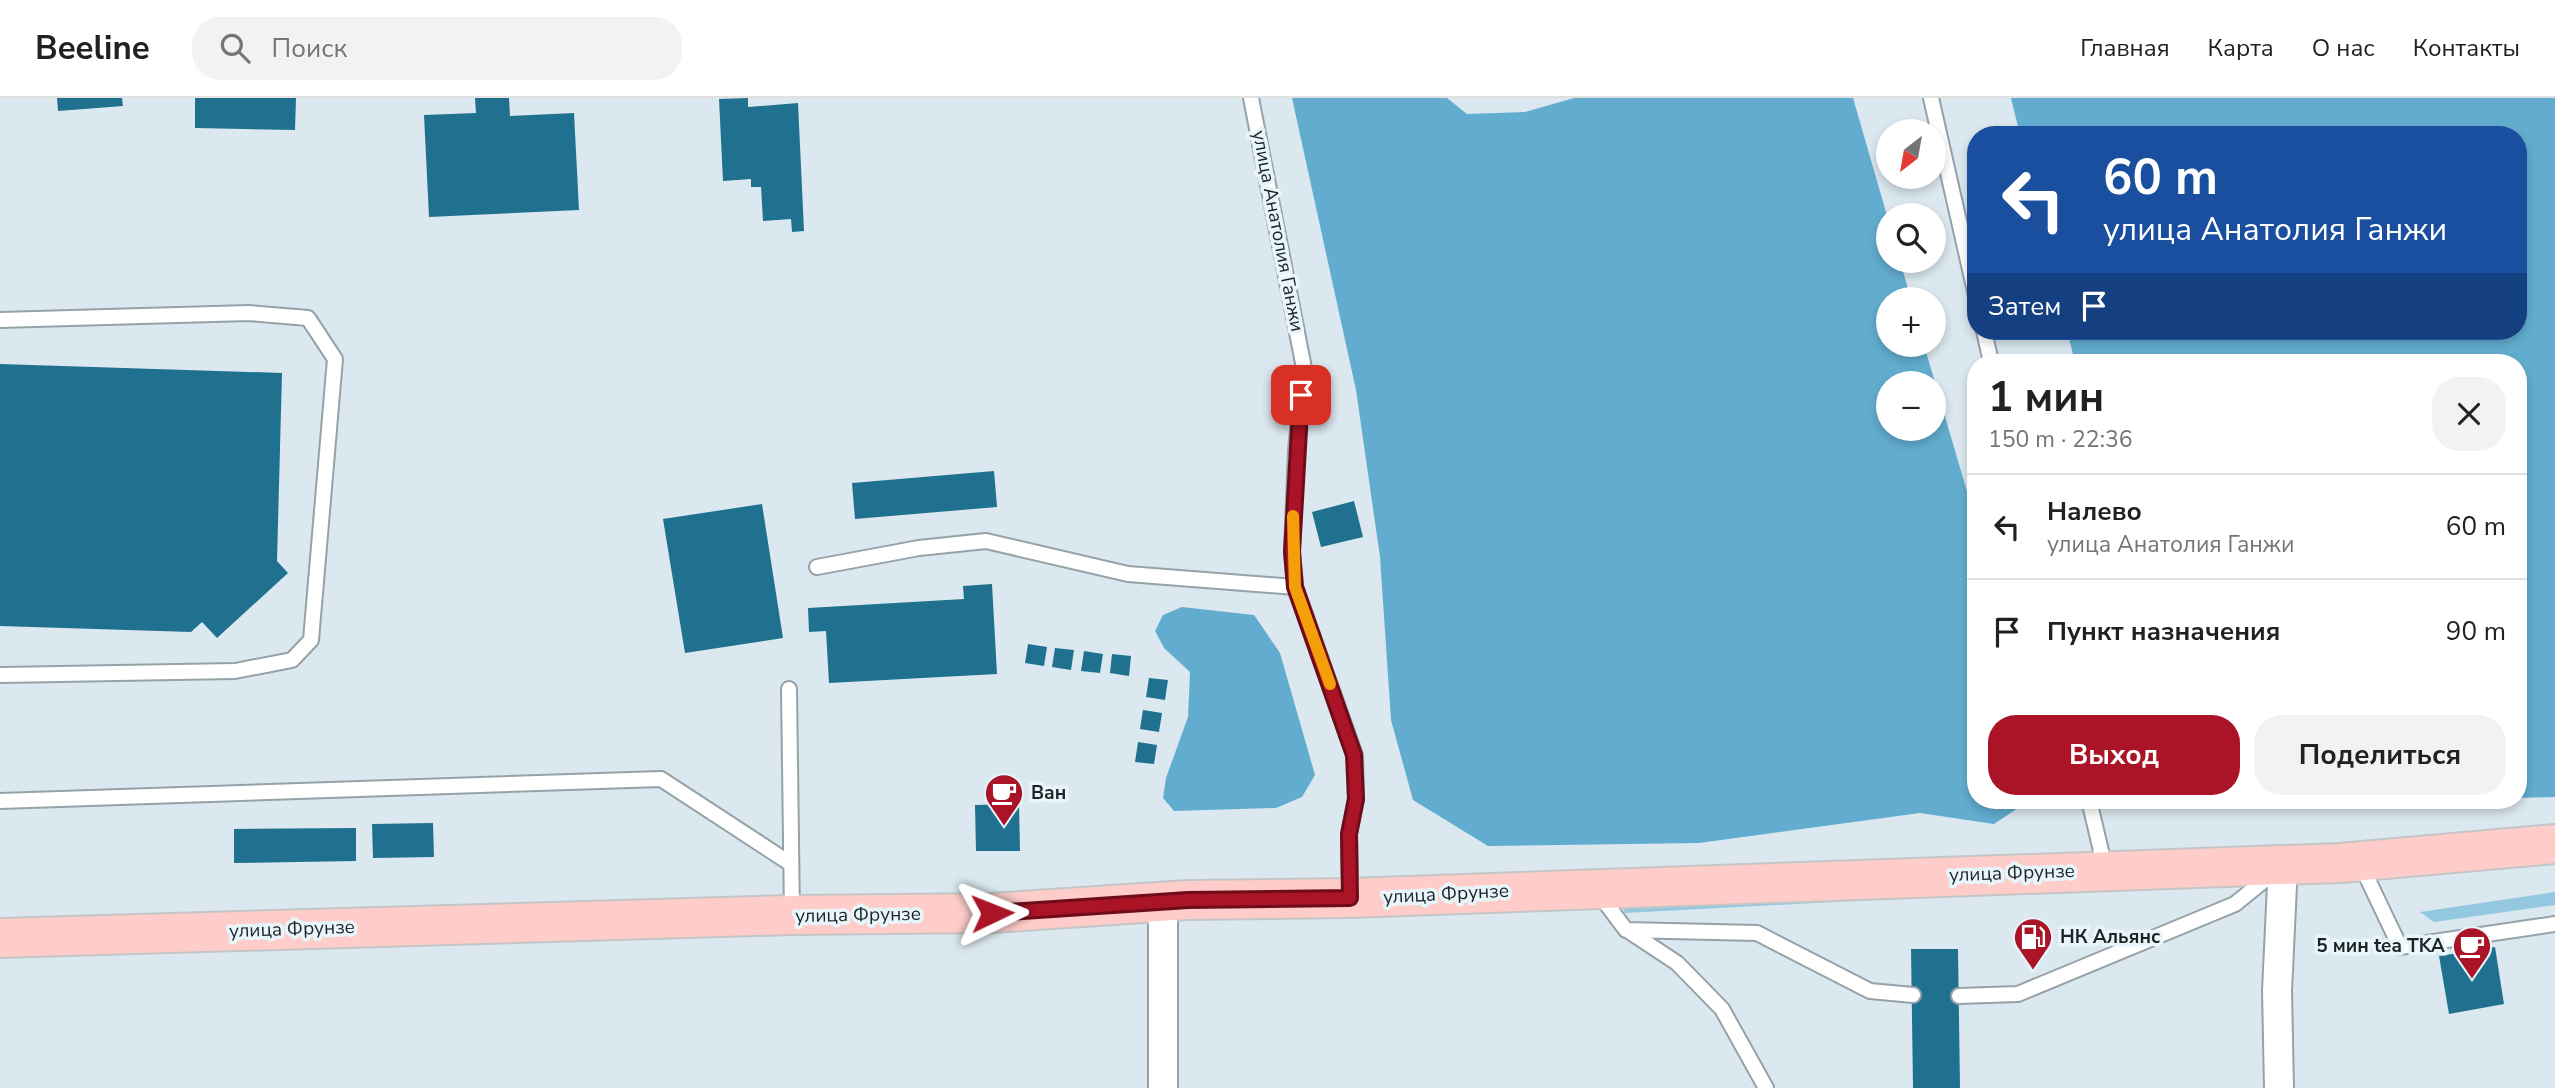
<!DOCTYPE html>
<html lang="ru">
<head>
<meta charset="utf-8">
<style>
	body { margin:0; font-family:"Nunito Sans",sans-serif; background:#f2f2f2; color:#202124; height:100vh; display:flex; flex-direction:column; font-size:26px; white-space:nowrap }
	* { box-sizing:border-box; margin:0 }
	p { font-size:23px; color:#757577 }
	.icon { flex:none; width:38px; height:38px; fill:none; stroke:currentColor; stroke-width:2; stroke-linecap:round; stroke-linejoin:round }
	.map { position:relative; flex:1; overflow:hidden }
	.details { position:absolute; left:1967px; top:256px; width:560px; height:455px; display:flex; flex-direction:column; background:#fff; border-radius:28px; box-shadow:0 4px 10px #0003 }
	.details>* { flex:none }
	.top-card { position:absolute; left:1967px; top:28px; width:560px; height:214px; border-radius:28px; box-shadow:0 4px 10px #0003; background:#1a4fa0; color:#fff; overflow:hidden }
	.needle { width:46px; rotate:211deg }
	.buttons { position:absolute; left:1876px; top:21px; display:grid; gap:14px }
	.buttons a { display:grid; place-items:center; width:70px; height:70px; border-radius:50%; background:#fff; box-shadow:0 4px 10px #0003; font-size:35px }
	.pin { position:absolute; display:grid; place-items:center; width:60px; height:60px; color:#fff; margin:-30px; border-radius:14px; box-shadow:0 4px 10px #0006 }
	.me { position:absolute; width:77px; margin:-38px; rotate:88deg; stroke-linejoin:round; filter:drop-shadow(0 0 5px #0008) }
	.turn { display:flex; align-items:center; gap:24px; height:147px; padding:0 21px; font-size:32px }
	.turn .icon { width:91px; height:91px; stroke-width:2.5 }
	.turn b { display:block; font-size:49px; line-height:60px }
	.then { display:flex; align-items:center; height:66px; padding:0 21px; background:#0003; gap:14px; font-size:26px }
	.round { display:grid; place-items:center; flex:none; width:74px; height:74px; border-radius:28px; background:#f2f2f2 }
	.headline { display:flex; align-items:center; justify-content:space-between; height:119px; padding:0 21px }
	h1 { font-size:42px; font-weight:700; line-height:52px }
	.cta { display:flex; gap:14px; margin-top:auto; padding:14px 21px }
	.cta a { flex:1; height:80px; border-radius:28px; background:#aa1426; color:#fff; font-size:28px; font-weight:700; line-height:80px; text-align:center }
	.cta a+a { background:#f2f2f2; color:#202124 }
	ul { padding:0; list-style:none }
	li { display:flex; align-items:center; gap:21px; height:105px; padding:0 21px; border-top:2px solid #e0e0e0 }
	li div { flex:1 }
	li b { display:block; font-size:26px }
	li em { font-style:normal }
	header { display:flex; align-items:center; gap:42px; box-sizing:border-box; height:98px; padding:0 35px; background:#fff; border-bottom:2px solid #e0e0e0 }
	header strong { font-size:33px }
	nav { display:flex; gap:38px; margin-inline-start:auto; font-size:24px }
	.search { width:490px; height:63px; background:#f2f2f2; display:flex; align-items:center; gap:18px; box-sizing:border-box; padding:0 24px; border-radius:28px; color:#757577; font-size:26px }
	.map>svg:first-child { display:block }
	.green { fill:#94c7e0 }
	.forest { fill:#62adcf; fill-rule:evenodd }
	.building { fill:#207190 }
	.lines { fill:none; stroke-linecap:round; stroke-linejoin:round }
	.service-casing { stroke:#95a2a8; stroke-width:18 }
	.minor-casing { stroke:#95a2a8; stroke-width:32 }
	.primary-casing { stroke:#c4c6c6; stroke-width:42 }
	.service { stroke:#fff; stroke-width:14 }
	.minor { stroke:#fff; stroke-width:28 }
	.primary { stroke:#feccc9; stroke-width:38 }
	.route-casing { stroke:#6e0d19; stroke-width:18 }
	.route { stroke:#aa1426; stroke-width:12 }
	.slow { stroke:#f59e0b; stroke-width:12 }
	.labels { text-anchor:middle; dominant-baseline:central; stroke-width:7; stroke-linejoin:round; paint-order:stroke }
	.street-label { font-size:19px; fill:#1e2325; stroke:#e8f6fc }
	.poi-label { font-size:19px; font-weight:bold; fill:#1e2325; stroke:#e8f6fc; text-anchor:start }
</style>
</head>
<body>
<header>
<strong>Beeline</strong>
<div class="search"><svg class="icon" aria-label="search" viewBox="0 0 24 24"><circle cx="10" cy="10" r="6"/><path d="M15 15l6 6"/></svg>Поиск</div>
<nav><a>Главная</a><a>Карта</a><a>О нас</a><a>Контакты</a></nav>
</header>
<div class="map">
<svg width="2555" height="990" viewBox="0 0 2555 990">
	<rect width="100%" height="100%" fill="#dbe8ef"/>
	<!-- green -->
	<path class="green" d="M2096 790 1625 815 1622 806Z
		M2555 794V807L2434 824 2420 814Z"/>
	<!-- forest -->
	<path class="forest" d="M1292 0H1447L1467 16 1525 14 1574 0H1853L1888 121V163H1900L1911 201H1888V247H1924L1976 424V702H2030L1994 726 1920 715 1699 745 1488 748 1413 702 1391 622 1380 459 1356 292ZM1888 285H1934V331H1888Z
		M2011 0H2555V699L2518 700V264H2075L2067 233H2518V37H2020Z
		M1182 509 1254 517 1280 555 1315 677 1302 699 1276 710 1174 713 1163 700 1166 680 1188 619 1190 574 1164 550 1155 533 1163 517Z
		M2181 702H2413L2182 706Z"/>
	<!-- building -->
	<path class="building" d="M57 0H122L123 8 58 13Z
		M195 0H296L295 32 195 30Z
		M475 0H509L510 18 574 15 579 112 429 119 424 17 476 15Z
		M748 0V9L798 5 804 133 792 134 791 121 763 123 761 89H751V81L723 83 719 1Z
		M0 266 282 275 277 463 288 475 217 540 202 524 191 534 0 528Z
		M994 373 997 409 855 421 852 385Z
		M1354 403 1363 439 1321 449 1312 414Z
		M762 406 783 540 685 555 663 421Z
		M992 486 997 576 829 585 826 533 809 534 808 510 964 501 963 488Z
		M1028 546 1047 549 1044 568 1025 565Z
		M1055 550 1074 552 1071 572 1052 569Z
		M1084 553 1103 556 1100 575 1081 573Z
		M1112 556 1131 558 1129 578 1110 575Z
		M1149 580 1168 582 1165 602 1146 599Z
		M1143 612 1162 615 1159 634 1140 631Z
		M1138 644 1157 647 1154 666 1135 664Z
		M1019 706 1020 753H976L975 707Z
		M433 725 434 759 373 760 372 726Z
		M356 730V763L234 765V731Z
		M2495 849 2504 906 2449 916 2439 858Z
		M1911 851H1958L1960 990H1913Z"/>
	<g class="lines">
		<!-- service casing -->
		<g class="service-casing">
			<path id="service" d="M1251 0 1304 270 1296 352 1292 454 1295 489 1355 657 1356 701 1349 736 1350 798
				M1931 0 1976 198
				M0 222 249 215 308 220 335 261 311 542 292 562 235 573 0 577
				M1984 233 1991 264
				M817 469 919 450 986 443 1128 476 1295 489
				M789 591 792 817
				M2089 702 2105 770
				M0 703 661 681 791 766
				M2361 767 2400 849 2555 826
				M1599 796 1626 832 1757 835 1870 893 1913 897
				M1627 832 1677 865 1722 911 1766 990
				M1959 898 2018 896 2235 806 2272 776"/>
		</g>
		<!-- minor casing -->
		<g class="minor-casing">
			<path id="minor" d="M1163 804V990
				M2279 990 2277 893 2283 766"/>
		</g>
		<!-- primary casing -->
		<g class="primary-casing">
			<path id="primary" d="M0 840 792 817 992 815 1188 802 1350 800 2340 765 2555 746"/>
		</g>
		<!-- service -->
		<use href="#service" class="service"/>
		<!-- minor -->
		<use href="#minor" class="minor"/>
		<!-- primary -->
		<use href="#primary" class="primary"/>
	</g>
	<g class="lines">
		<!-- route casing -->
		<g class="route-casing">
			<path id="route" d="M992 815 1188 802 1350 800 1349 736 1356 701 1354 657 1295 489 1292 454 1301 297"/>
		</g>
		<!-- route -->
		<use href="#route" class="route"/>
		<!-- slow -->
		<path class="slow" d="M1293 418 1295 489 1330 586"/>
	</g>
	<!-- icons -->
	<defs>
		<g id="cafe-pin" transform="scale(2.0125)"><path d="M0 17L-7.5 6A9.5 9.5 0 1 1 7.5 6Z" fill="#aa1426" stroke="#e8f6fc"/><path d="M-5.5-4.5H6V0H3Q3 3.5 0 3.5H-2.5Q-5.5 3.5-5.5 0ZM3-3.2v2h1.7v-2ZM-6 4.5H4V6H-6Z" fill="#fff"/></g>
		<g id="fuel-pin" transform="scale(2.0125)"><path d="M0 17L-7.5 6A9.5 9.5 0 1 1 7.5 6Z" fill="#aa1426" stroke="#e8f6fc"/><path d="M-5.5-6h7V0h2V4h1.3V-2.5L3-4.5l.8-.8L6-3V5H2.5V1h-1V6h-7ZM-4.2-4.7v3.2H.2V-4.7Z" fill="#fff"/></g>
	</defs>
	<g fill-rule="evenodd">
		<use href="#cafe-pin" x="1004" y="695"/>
		<use href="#fuel-pin" x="2033" y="839"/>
		<use href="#cafe-pin" x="2472" y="848"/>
	</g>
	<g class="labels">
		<!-- street labels -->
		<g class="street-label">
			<text transform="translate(1278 133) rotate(79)">улица Анатолия Ганжи</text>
			<text transform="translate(2012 775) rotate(-2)">улица Фрунзе</text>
			<text transform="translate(1446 796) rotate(-3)">улица Фрунзе</text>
			<text transform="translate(858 817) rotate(-1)">улица Фрунзе</text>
			<text transform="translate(292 831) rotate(-2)">улица Фрунзе</text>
		</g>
		<!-- poi labels -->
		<g class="poi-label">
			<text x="1031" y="695">Ван</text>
			<text x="2060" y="839">НК Альянс</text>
			<text x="2445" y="848" text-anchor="end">5 мин tea TKA</text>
		</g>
	</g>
</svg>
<div class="buttons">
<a><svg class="needle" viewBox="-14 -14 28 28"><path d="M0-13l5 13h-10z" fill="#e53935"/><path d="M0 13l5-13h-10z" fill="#757577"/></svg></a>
<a><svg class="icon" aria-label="search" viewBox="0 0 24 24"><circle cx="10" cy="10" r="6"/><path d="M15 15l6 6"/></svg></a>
<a>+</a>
<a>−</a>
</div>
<div class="pin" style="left:1301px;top:297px;background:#d93025"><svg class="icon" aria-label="arrive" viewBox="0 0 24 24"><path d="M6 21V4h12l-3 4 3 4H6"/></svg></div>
<svg class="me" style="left:992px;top:815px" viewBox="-20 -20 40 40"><path d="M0-17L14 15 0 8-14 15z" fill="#aa1426" stroke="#fff" stroke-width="4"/></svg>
<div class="top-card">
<div class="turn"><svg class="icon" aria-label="left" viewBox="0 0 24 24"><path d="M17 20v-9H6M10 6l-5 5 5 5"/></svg><div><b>60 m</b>улица Анатолия Ганжи</div></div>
<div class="then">Затем<svg class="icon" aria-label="arrive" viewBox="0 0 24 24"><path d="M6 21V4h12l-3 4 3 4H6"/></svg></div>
</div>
<section class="details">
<div class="headline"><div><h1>1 мин</h1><p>150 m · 22:36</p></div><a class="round"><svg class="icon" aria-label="close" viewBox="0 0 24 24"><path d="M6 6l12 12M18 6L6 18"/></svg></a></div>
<ul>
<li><svg class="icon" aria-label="left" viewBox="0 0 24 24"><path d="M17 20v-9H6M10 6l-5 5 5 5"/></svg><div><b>Налево</b><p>улица Анатолия Ганжи</p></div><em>60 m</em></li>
<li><svg class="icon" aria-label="arrive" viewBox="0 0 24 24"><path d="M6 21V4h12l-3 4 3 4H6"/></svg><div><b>Пункт назначения</b></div><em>90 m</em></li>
</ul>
<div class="cta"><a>Выход</a><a>Поделиться</a></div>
</section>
</div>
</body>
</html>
